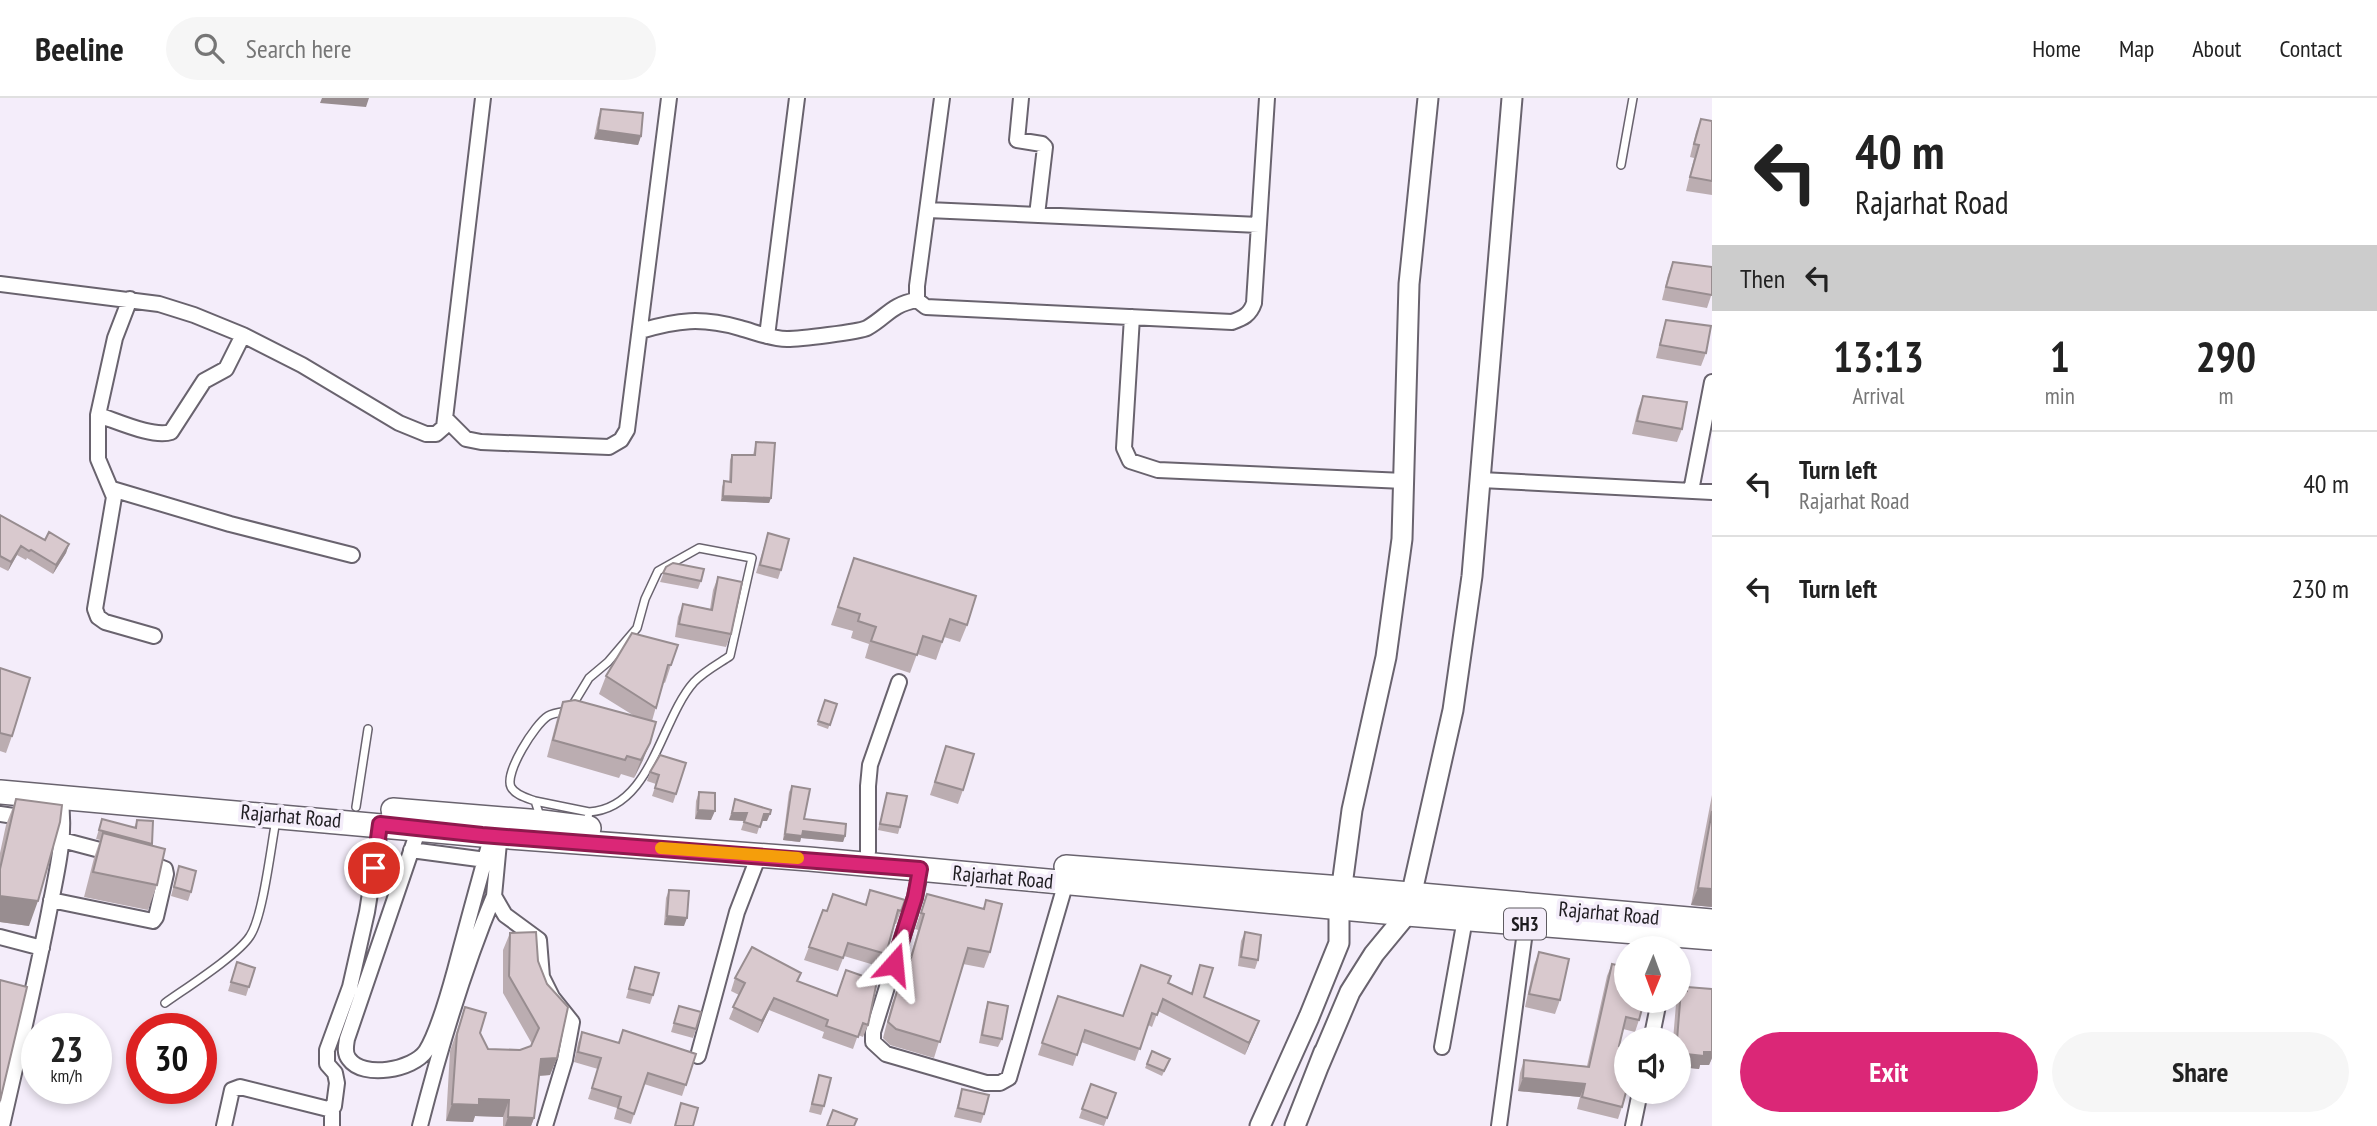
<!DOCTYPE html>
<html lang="en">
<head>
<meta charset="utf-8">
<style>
	body { margin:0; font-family:"PT Sans Narrow",sans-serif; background:#f6f6f6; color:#222; height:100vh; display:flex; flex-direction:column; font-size:26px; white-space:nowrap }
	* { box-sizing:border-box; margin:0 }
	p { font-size:23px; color:#767676 }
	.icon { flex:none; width:38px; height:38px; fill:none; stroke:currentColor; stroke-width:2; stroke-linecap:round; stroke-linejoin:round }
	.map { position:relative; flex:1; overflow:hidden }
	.sheet { display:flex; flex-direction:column; background:#fff; width:665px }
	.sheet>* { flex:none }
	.guide { background:#fff; color:#222; overflow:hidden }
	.needle { width:46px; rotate:181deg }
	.fabs { position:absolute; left:1614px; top:838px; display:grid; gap:14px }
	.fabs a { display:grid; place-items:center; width:77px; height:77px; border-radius:50%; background:#fff; box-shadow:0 4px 10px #0003; font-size:35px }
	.speed { position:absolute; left:21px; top:915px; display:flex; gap:14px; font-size:35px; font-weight:700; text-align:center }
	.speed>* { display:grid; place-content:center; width:91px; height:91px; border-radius:50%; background:#fff; box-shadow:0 4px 10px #0003; line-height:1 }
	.speed small { font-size:18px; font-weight:400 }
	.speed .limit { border:10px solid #d22; background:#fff; color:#111 }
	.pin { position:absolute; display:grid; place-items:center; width:60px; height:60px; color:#fff; margin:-30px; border:4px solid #fff; border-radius:50%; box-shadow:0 2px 7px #0007 }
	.me { position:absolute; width:77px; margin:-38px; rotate:18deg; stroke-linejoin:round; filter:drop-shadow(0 0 5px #0008) }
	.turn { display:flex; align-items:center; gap:24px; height:147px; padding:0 28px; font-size:32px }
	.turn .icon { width:91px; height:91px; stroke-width:2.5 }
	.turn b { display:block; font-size:49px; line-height:60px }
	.then { display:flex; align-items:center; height:66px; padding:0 28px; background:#0003; gap:14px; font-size:26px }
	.eta { display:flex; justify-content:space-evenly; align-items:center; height:119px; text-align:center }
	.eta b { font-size:42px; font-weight:800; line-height:49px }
	.button { display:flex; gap:14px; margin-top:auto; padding:14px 28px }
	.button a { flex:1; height:80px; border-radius:42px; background:#db2777; color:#fff; font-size:28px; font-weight:800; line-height:80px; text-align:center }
	.button a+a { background:#f6f6f6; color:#222 }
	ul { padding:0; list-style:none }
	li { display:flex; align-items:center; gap:21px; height:105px; padding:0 28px; border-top:2px solid #e0e0e0 }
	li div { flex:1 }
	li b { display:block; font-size:26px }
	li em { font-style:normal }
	header { display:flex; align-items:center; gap:42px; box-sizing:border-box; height:98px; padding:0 35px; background:#fff; border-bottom:2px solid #e0e0e0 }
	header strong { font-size:33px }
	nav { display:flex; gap:38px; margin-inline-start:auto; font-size:24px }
	.search { width:490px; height:63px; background:#f6f6f6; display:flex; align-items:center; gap:18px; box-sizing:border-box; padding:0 24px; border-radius:38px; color:#767676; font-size:26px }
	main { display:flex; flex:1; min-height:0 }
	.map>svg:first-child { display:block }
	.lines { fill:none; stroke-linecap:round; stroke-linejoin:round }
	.service-casing { stroke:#69636e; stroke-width:10 }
	.minor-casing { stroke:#69636e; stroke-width:18 }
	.secondary-casing { stroke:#69636e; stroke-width:23 }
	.primary-casing { stroke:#69636e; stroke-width:26 }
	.service { stroke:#fff; stroke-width:7 }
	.minor { stroke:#fff; stroke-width:14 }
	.secondary { stroke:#fff; stroke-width:19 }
	.primary { stroke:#fff; stroke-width:23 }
	.wall { fill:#bbadb1 }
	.shaded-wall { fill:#988d90 }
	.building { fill:#d9c9ce; stroke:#988d90; stroke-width:2 }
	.route-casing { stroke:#8e194d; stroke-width:18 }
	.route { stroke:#db2777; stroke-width:12 }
	.slow { stroke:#f59e0b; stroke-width:12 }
	.labels { text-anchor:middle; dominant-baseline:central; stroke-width:7; stroke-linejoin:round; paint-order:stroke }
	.shield { fill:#f4edfa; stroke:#5e5b61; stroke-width:2 }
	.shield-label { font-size:19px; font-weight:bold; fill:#1e1c20 }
	.street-label { font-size:21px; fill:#1e1c20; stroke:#f4edfa }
</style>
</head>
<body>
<header>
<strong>Beeline</strong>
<div class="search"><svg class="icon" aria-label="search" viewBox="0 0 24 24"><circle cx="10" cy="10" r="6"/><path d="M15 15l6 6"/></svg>Search here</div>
<nav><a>Home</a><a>Map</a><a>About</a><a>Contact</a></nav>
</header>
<main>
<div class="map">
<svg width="1712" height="1028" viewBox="0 0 1712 1028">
	<rect width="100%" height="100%" fill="#f4edfa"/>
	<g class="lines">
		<!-- service casing -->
		<g class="service-casing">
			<path id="service" d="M1621 67 1633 0
				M535 703 589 714
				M356 709 368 631
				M540 718 535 703C527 700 515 697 511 689 504 675 535 626 548 618 553 615 563 614 569 613L589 580 608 564 637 530 645 501 658 473 699 450 752 460 730 558C718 566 703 574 694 584 660 622 652 710 589 714L587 726
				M165 905C186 890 238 857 250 838 263 819 271 748 276 722"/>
		</g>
		<!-- minor casing -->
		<g class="minor-casing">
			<path id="minor" d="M942 0 917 188V202L926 209 1232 224C1243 220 1250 217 1254 205L1267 0
				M1021 0 1017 42 1042 46 1045 49 1037 117
				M928 112 1259 127
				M0 186 159 206 194 217 243 237 302 267 399 325 426 336H436L444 329 483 0
				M130 201 115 240 98 317V361L114 399 95 511 98 519 105 524 154 538
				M1132 219 1124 350 1130 363 1158 372 1404 383
				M640 233C678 222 701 219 740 230 755 234 771 241 787 241 799 241 859 234 867 230 888 218 890 207 917 202
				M767 238 797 0
				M98 317C117 323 153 340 171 334L204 283 226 271 243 237
				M445 320 466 341 481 344 609 349 621 342 627 332 669 0
				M1481 382 1712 394
				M112 391 230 426 352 457
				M1691 393 1712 284
				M0 716 27 720
				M419 730 347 941C346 948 344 955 349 961 363 981 413 972 426 953 438 934 449 894 455 872 467 827 479 782 492 737
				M500 734 494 798 505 817 539 842 542 879 552 899 572 924 565 962 545 1028
				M62 742 115 756
				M411 752 486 762
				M868 754V688L870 667 899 584
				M921 771 915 799 873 934V944L886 956 986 985H1000L1009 980 1066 784
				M51 802 153 823 156 819 166 776 165 771 145 763
				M0 839 42 850
				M1651 942 1659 903
				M1442 949 1465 821
				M698 958 737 814 759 757
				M332 1010V1028
				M2 1028C18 957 35 886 49 814 56 776 67 737 60 699
				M224 1028 232 992 240 989 328 1011 334 1008 337 985 335 975 327 966V952L350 889 367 814 381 726
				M420 1028C440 950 463 872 494 798
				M1499 1028 1526 826
				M1633 1028 1640 994"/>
		</g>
		<!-- secondary casing -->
		<g class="secondary-casing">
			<path id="secondary" d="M1319 967 1350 894 1374 856 1407 816 1453 612 1472 478 1512 0
				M1260 1028 1309 919 1339 845V810L1352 712 1386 559 1402 441 1409 186 1428 0
				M1295 1028 1324 954"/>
		</g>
		<!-- primary casing -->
		<g class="primary-casing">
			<path id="primary" d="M0 694 482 737 809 761 1407 816 1712 840
				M393 712 542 724 589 730
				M1066 769 1342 790 1712 823"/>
		</g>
		<!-- service -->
		<use href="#service" class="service"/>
		<!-- minor -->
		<use href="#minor" class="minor"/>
		<!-- secondary -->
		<use href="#secondary" class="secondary"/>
		<!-- primary -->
		<use href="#primary" class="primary"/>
	</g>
	<!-- wall -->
	<path class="wall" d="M601 11 641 38 638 47 594 41 598 20Z
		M1701 21 1712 23V97L1686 93 1694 60 1690 59 1696 34Z
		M1673 164 1712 195 1707 210 1662 202 1668 177Z
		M1666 222 1706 255 1701 268 1656 260 1662 235Z
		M1643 298 1682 331 1677 344 1632 336 1638 311Z
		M756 344 771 400 769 405 721 403 722 389 724 383 729 384 730 362 732 357H753Z
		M0 417 45 442 69 446 66 455 53 476 27 460 26 462 17 457 8 473 0 469Z
		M768 435 781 472 778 481 756 475Z
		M854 460 967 527 960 544 944 539 936 562 917 556 910 575 865 560 869 546 851 540 853 533 831 527Z
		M666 469 701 483 698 491 660 484Z
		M718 479 731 536 726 549 675 539 678 519 683 506 710 511 713 492Z
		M632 535 671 567 665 585 663 584 652 623 643 662 634 680 621 676 619 680 547 659 557 621 563 604 636 619 599 596 606 578Z
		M0 570 12 638 6 655 0 653Z
		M825 602 837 606 828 631 817 627Z
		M946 648 963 692 958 706 930 697Z
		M660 657 676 696 673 705 652 698 656 686 647 683 650 674Z
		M792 688 804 721 845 738 843 744 801 740 800 744 783 742 789 694Z
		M699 694 711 722 695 721 696 703Z
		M887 695 900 729 898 736 878 732Z
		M1712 697V809L1691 807Z
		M16 701 29 828 0 824V755L6 727Z
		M735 701 767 723H761L757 736 741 732 744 723 729 722Z
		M102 721 134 730 137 722 152 746 151 748 157 787 148 812 84 799 94 760 100 742 96 741Z
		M179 768 191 794 188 803 171 798Z
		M669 792 684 828 664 827 666 800Z
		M870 792 905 802 896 826H895L881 869 844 858 838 873 804 862 823 812 827 813 865 806Z
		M927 796 983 811 986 802 990 854 984 870 963 866 934 960 890 947 883 940 892 905 898 890 901 891 918 832 915 831Z
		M1245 834 1258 862 1255 871 1238 868 1241 843Z
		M510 835 538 863 557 960 550 977 539 978 534 1020 531 1028H503V1019L475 1018 473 1024 446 1023 450 953 465 909 488 951 520 952 531 948 532 946 503 895V852Z
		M1539 854 1560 902 1555 916 1525 909 1534 867Z
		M237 864 255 870 246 898 228 893Z
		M1612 866 1639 922 1635 934 1623 931 1619 948 1622 1009 1618 1021 1577 1011 1580 999 1518 993 1520 975 1524 962 1587 968 1607 878Z
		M1200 867 1204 899 1259 923 1245 957 1158 913 1152 929 1148 927 1135 963 1081 944 1073 968 1038 957 1058 898 1123 918 1168 885 1191 896Z
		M635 869 653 897 650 906 626 900Z
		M801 875 798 883 868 927 863 939 858 937 853 951 822 940 824 934 769 912 758 935 729 921 739 897 731 893 735 880Z
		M1687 889 1712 891V960L1709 967H1700L1699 971 1681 969 1678 942H1673L1676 906 1681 892 1686 893Z
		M988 904 1002 941 998 949 979 945 985 913Z
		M679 908 696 931 693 940 671 934Z
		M582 934 619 945 696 956 682 998 644 986 631 1026 614 1021 617 1010 588 1001 598 971 574 964 578 945Z
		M1152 953 1170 961 1162 978 1145 970Z
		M819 977 824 1008 821 1017 809 1014Z
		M1091 986 1116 995 1104 1028 1079 1020Z
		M962 991 984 1016 981 1025 954 1019Z"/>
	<!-- shaded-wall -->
	<path class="shaded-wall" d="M322 0H369L366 9 320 5Z
		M598 32 641 38 638 47 594 41Z
		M723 398 771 400 769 405 721 403Z
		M69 446 66 455 53 476 56 467Z
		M21 448 17 457 8 473 11 464Z
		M650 645 643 662 634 680 641 662Z
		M698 712 715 713 711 722 695 721Z
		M732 715H747L744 723 729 722Z
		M764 716H770L767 723H761Z
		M803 733 845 738 843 744 801 740 800 744 783 742 785 736Z
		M1698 790 1712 791V809L1691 807Z
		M0 798 38 803 29 828 0 824Z
		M667 818 687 820 684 828 664 827Z
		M774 900 769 912 758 935 762 923Z
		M1259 923 1255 934 1245 957 1249 945Z
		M1678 952H1686L1681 966 1678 965Z
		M1704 954H1712V960L1709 967H1700L1699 971 1681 969 1686 956Z
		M557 960 550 977 535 978 541 961Z
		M1523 980 1585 986 1580 999 1518 993Z
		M479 1001 509 1002 503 1019 475 1018 473 1024 446 1023 452 1006Z
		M508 1019 534 1020 531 1028H505Z"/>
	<!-- building -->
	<path class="building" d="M601 11 643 15 641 38 598 32Z
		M1701 21 1712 23V83L1690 79 1699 47 1694 46Z
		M1673 164 1712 169V197L1666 189Z
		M1666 222 1711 228 1706 255 1660 247Z
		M1643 298 1687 304 1682 331 1637 323Z
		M756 344 775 345 771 400 723 398 724 383 731 384 732 357H755Z
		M0 417 45 442 49 434 69 446 56 467 31 452 29 453 21 448 11 464 0 458Z
		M768 435 789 441 781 472 760 467Z
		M854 460 976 498 967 527 950 521 942 544 923 538 917 557 871 543 876 529 858 523 860 516 838 509Z
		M673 465 704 471 701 483 663 475 666 469Z
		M718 479 742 484 731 536 679 526 683 506 712 512Z
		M632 535 678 547 671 567H668L656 610 606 578Z
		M0 570 30 580 12 638 0 635Z
		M575 602 656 624 650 645 641 662 627 658 625 662 553 642 563 604Z
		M825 602 837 606 830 627 818 623Z
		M946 648 974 656 963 692 935 684Z
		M660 657 686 665 676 696 655 690 659 677 650 674Z
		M792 688 810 691 804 721 846 726 845 738 803 733 802 738 785 736Z
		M699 694 715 695V713L698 712Z
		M887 695 907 698 900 729 880 726Z
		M16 701 62 707 60 724 38 803 0 798V771Z
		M735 701 771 712 770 716H764L760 729 744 724 747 715H732Z
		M1712 713V791L1698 790Z
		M102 721 136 730 137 722 153 723 152 746 99 732Z
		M103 735 165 751 157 787 93 774Z
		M179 768 196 773 191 794 174 789Z
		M669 792 689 793 687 820 667 818Z
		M870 792 905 802 901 813 898 812 886 856 848 845 843 860 809 849 823 812 827 813 833 796 866 807Z
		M927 796 984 811 986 802 1002 806 990 854 968 850 940 944 896 931 888 924 898 890 902 891 924 816 921 815Z
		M536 834 538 863 547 886 568 909 557 960 541 961 534 1020 508 1019 509 1002 479 1001V1007L452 1006 457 936 465 909 486 915 480 935 488 951 520 952 531 948 539 930 509 878 510 835Z
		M1245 834 1261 837 1258 862 1241 859Z
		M752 849 801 875 797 883 837 898 846 872 877 883 868 927 863 925 858 939 826 928 828 922 774 900 762 923 733 909 745 885 735 880Z
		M1539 854 1569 861 1560 902 1529 896Z
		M237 864 255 870 249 889 231 884Z
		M1612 866 1626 869V903H1644L1639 922 1626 919 1619 948 1626 950V994L1622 1009 1582 999 1585 986 1523 980 1524 962 1589 969Z
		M1141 867 1171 878 1168 885 1192 896 1200 867 1213 870 1204 899 1259 923 1249 945 1163 901 1157 917 1152 915 1140 951 1085 932 1077 957 1042 945 1058 898 1123 918Z
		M635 869 659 875 653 897 629 891Z
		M0 882 27 889 0 1003Z
		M1687 889 1712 891V954H1704V958L1686 956V952H1678V942H1677L1681 892 1687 893Z
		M988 904 1008 908 1002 941 982 937Z
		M679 908 701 914 696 931 674 925Z
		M623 932 696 956 686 987 648 975 634 1016 618 1010 621 999 592 990 601 960 578 954 582 934 619 945Z
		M1152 953 1170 961 1164 973 1147 966Z
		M819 977 831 980 824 1008 812 1006Z
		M1091 986 1116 995 1107 1020 1082 1011Z
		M962 991 989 997 984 1016 958 1010Z
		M681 1005 698 1010 693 1028H675Z
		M833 1012 857 1021 854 1028H827Z"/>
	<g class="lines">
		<!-- route casing -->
		<g class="route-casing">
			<path id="route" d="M374 770 380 726 482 737 920 771 915 799 894 866"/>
		</g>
		<!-- route -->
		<use href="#route" class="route"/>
		<!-- slow -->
		<path class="slow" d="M661 750 798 760"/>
	</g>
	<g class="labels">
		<!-- shield labels -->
		<rect class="shield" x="1504" y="810.5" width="42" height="31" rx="5"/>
		<g class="shield-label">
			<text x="1525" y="826">SH3</text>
		</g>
		<!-- street labels -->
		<g class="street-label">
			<text transform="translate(291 718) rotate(5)">Rajarhat Road</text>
			<text transform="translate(1003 779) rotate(5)">Rajarhat Road</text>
			<text transform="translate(1609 815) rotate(5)">Rajarhat Road</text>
		</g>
	</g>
</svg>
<div class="fabs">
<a><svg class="needle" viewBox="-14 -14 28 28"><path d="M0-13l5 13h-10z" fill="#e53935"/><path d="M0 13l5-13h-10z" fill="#767676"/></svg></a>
<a><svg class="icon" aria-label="sound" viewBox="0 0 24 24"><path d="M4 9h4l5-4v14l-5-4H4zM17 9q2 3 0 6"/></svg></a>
</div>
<div class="speed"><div>23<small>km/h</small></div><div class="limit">30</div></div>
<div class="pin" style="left:374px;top:770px;background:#d93025"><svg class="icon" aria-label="arrive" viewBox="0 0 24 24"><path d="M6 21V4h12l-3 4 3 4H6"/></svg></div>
<svg class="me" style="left:894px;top:866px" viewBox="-20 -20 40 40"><path d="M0-17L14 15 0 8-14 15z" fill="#db2777" stroke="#fff" stroke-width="4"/></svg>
</div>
<section class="sheet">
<div class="guide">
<div class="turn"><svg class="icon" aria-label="left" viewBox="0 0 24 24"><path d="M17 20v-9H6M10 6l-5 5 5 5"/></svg><div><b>40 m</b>Rajarhat Road</div></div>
<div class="then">Then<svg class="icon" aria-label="left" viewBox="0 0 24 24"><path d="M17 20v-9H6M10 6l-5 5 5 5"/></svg></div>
</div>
<div class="eta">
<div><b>13:13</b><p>Arrival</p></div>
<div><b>1</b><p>min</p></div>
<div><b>290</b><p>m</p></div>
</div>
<ul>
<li><svg class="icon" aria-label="left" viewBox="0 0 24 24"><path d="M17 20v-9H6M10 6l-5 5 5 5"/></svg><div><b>Turn left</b><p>Rajarhat Road</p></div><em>40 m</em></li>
<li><svg class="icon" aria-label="left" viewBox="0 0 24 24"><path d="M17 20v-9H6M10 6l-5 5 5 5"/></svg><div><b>Turn left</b></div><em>230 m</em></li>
</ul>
<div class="button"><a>Exit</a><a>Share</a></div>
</section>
</main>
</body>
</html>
